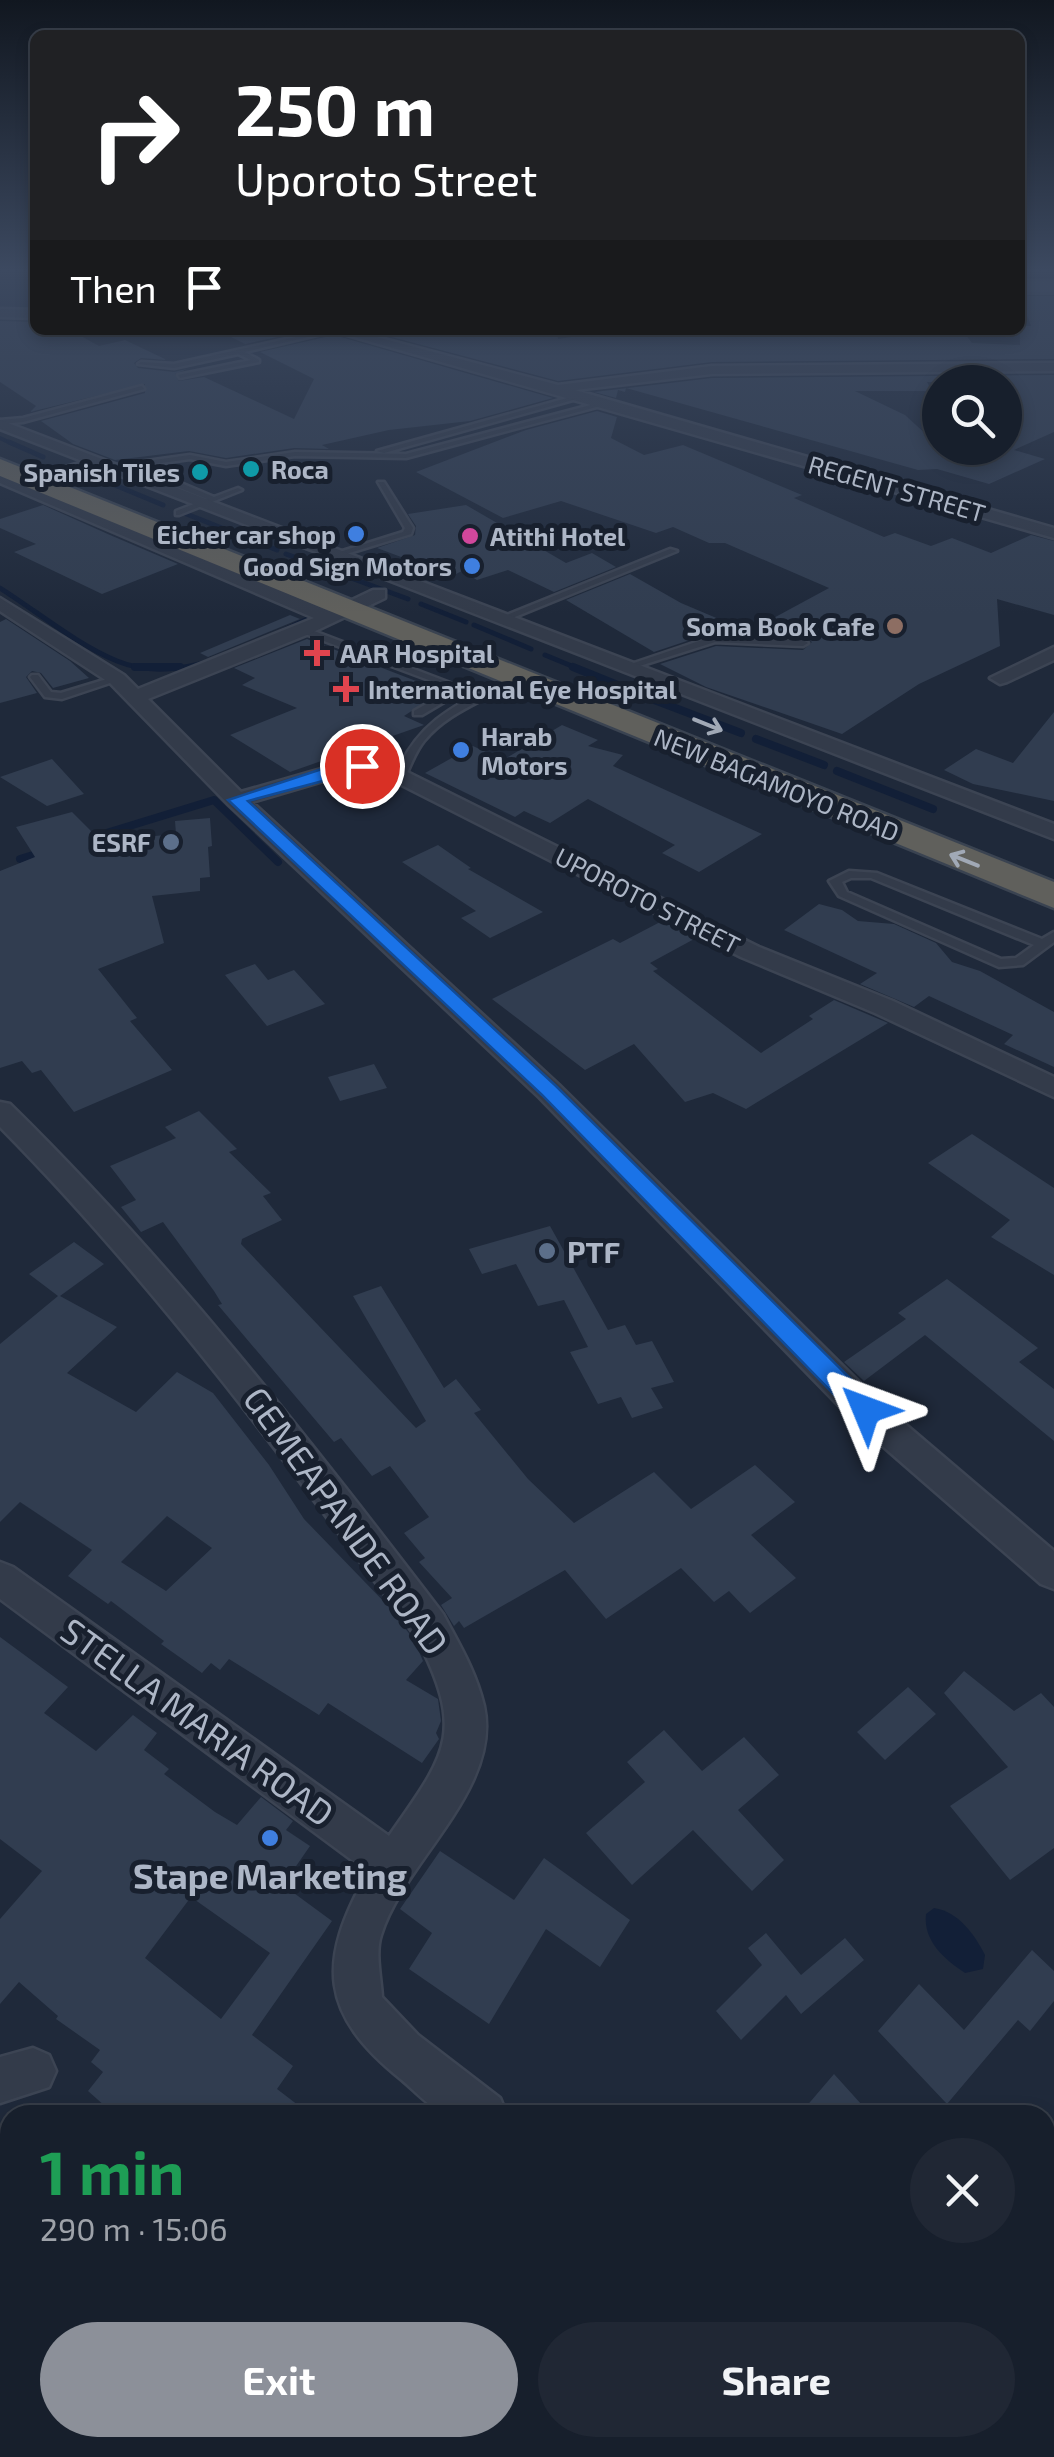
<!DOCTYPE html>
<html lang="en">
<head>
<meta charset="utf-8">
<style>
	body { margin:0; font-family:"Exo 2",sans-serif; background:#202734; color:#f1f3f6; height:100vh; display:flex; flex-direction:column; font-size:38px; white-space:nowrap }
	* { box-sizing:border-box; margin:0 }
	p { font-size:32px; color:#9ea2a9 }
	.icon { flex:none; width:55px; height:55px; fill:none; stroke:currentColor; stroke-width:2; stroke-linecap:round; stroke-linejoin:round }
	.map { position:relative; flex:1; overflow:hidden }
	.panel { position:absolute; left:0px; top:2105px; width:1055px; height:352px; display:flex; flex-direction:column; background:#171f2c; border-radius:30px 30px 0 0; box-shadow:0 5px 15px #0003,0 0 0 2px #363d48 }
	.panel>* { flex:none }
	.hud { position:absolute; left:30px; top:30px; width:995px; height:305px; border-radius:15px; box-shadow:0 5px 15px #0003,0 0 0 2px #363d48; background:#202124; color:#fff; overflow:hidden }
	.controls { position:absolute; left:922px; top:365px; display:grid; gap:20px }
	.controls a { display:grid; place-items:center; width:100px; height:100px; border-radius:50%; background:#171f2c; box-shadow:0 5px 15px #0003,0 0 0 2px #363d48; font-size:50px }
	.pin { position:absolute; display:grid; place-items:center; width:85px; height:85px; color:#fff; margin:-42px; border:5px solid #fff; border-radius:50%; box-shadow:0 2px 10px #0007 }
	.me { position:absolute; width:110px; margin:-55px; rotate:314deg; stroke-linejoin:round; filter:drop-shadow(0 0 8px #0008) }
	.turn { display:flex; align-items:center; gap:35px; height:210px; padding:0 40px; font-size:45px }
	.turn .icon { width:130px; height:130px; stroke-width:2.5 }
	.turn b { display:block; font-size:70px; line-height:85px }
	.then { display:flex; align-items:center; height:95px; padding:0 40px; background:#0003; gap:20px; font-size:38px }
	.round { display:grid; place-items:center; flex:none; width:105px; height:105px; border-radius:52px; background:#202734 }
	.headline { display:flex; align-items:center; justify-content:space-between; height:170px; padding:0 40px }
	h1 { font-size:60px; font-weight:700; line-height:75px; color:#1e9e55 }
	.primary-button { display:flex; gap:20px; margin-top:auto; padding:20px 40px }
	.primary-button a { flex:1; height:115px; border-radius:60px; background:#8c9099; color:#fff; font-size:40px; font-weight:700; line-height:115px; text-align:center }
	.primary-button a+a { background:#202734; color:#f1f3f6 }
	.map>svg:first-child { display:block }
	.water { fill:#121f37 }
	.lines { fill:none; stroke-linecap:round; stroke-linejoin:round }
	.stream-far2 { stroke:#121f37; stroke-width:4 }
	.stream-far1 { stroke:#121f37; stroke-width:5 }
	.stream { stroke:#121f37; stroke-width:8 }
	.building { fill:#313d50; fill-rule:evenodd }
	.service-casing { stroke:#3c4453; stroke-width:5 }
	.minor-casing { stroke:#3c4453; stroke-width:5 }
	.secondary-casing { stroke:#3c4453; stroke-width:6 }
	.trunk-casing { stroke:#3a4351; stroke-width:5 }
	.service { fill:#333b4a; fill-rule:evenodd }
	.minor { fill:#333b4a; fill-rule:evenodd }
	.secondary { fill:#414a5d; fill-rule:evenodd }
	.trunk { fill:#60605c; fill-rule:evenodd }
	.oneway { stroke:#a1a9b6 }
	.route { fill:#1a73e8; stroke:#114b97; stroke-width:2.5 }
	.culture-dot { fill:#0f9aa8; stroke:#18202e; stroke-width:4 }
	.shop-dot { fill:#3f7fe0; stroke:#18202e; stroke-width:4 }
	.hotel-dot { fill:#d1479c; stroke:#18202e; stroke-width:4 }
	.education-dot { fill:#8d6e63; stroke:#18202e; stroke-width:4 }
	.health-dot { fill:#e0444e; stroke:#18202e; stroke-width:4 }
	.service-dot { fill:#5c6f8a; stroke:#18202e; stroke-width:4 }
	.labels { text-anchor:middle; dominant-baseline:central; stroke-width:10; stroke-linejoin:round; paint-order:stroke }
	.far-poi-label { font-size:25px; font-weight:bold; fill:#adb6c6; stroke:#18202e; text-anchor:start }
	.far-street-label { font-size:25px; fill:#adb6c6; stroke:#18202e }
	.poi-label { font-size:30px; font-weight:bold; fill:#adb6c6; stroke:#18202e; text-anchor:start }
	.near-street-label { font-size:35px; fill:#adb6c6; stroke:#18202e }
	.near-poi-label { font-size:35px; font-weight:bold; fill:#adb6c6; stroke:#18202e }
</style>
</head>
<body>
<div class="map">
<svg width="1054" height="2457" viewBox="0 0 1054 2457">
	<rect width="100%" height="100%" fill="#1f293a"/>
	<!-- water -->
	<path class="water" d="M934 1908C959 1912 974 1934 985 1955L983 1969 965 1973C944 1959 923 1941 926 1914Z"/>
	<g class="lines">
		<!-- stream-far2 -->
		<path class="stream-far2" d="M0 438 15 445"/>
		<!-- stream-far1 -->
		<path class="stream-far1" d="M9 442 43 457
			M81 471 163 505
			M184 513 277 550
			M286 554 408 599
			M0 588C38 612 76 644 117 661 182 688 256 642 314 616
			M421 604 466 622
			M474 625 531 649
			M545 655 579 669"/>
		<!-- stream -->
		<path class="stream" d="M135 667H180
			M573 667 635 692
			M649 698 741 733
			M756 739 824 765
			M837 771 933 809
			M87 839 214 800 278 862
			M20 859 46 851"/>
	</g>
	<!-- building -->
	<path class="building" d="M1020 296H1054V359L712 362 558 381 365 330H557L558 339 612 331 621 336 654 334V330H962L972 343 1020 345V326H1031Z
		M0 321 35 322V330H70L99 346 125 340 167 360 141 358 134 363 138 368 174 372 187 369 175 374 179 381 204 377 294 419 314 379 260 352 334 335 553 398 470 421 389 430 322 445 329 449 294 448 226 458 189 451 115 460 73 444 41 421 145 393V384L30 412 36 406 0 382Z
		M217 330H310L245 344Z
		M1054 375V432L1014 450 1045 459 989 484 937 469 918 470 626 388 625 392 618 390 616 398 594 392 712 378ZM927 382H1005V448H974L952 458 905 415 855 391H932Z
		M597 411 617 417 611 438 644 455 683 445 802 495 794 498 884 537 895 533 931 546 952 538 991 553 1031 535 1054 541V615L997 599 1000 646 919 684 842 734 706 687 660 664 716 646 803 650 812 642 803 636 714 632 654 652 566 600 630 574 681 603 740 628 761 619 768 621 829 588 725 543H709L673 527 656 533 561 501 503 518 416 472 526 430Z
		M43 505 110 535 178 564 102 594 14 552 36 544 0 528V519Z
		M466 505 566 563 592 553 616 567 554 592 508 570 477 580 462 571 452 576 377 548 415 535 416 526 408 514Z
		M290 615 300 619 208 657 200 653Z
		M6 619 70 661 89 678 53 688 41 673 32 671 26 677 37 693 0 703V622Z
		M307 639 442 691 404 716 424 725 290 772 230 735 297 708 242 685 255 678 234 668Z
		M1054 712V801L973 784 944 770 976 749 1013 763Z
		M562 725 598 740 588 746 623 755 613 766 762 834 699 872 662 853 675 845 588 799 550 823 524 811 515 817 425 773 473 746 503 760Z
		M52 759 84 794 47 806 0 777Z
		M72 812 101 841 176 834 175 821 210 818 212 846 208 847 210 877 200 878V891L152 896 164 943 98 969 137 1018 130 1021 172 1070 74 1112 41 1070 32 1073 22 1061 0 1068V871L35 857 16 827Z
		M438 845 471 868 468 869 543 912 490 938 461 918 476 911 402 862Z
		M819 904 842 910 858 921 894 924 936 943 952 962 980 971 1054 1012V1067L1004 1044 1013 1035 929 996 914 1007 860 984 877 973 784 930Z
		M662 921 696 938 650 963 658 969 653 971 761 1053 813 1019 809 1016 834 1000 888 1023 746 1109 713 1093 685 1102 634 1044 585 1070 492 999 613 939 620 943Z
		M255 964 268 980 294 970 325 1004 267 1026 225 975Z
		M374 1064 387 1088 340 1101 328 1077Z
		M199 1111 237 1149 229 1152 271 1193 263 1196 282 1220 242 1239 241 1244 416 1428 426 1421 353 1296 381 1286 444 1388 456 1379 481 1410 474 1413 528 1479 574 1523 654 1472 691 1509 755 1465 795 1502 751 1535 796 1578 750 1613 729 1591 714 1602 681 1568 606 1619 565 1570 464 1628 459 1621 454 1626 441 1605 452 1598 419 1562 425 1558 404 1533 429 1517 390 1466 372 1476 341 1438 334 1442 218 1305 222 1304 214 1291 163 1222 141 1232 121 1207 136 1200 110 1166 176 1138 165 1127Z
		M972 1134 1054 1188V1275L991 1237 1010 1220 928 1163Z
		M550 1226 608 1330 625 1325 636 1345 652 1341 674 1382 651 1388 663 1408 632 1418 621 1397 598 1404 570 1352 588 1347 564 1300 538 1306 516 1264 482 1274 469 1249Z
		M74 1242 104 1264 60 1296 117 1327 67 1373 136 1412 177 1372 213 1393 269 1465 304 1519 390 1608 414 1640 423 1661 406 1680 438 1699 441 1721 436 1733 439 1739 422 1763 328 1703 319 1715 229 1659 220 1670 211 1663 202 1673 161 1644 164 1641 111 1601 108 1604 68 1576 92 1550 20 1502 0 1522V1344L58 1296 29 1274ZM167 1516 212 1548 166 1591 121 1562Z
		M947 1279 1038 1348 1019 1362 1054 1389V1441L925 1335 864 1381 844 1362 906 1319 898 1313Z
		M0 1637 68 1687 44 1713 96 1751 133 1715 157 1733 144 1750 169 1769 164 1774 215 1812 237 1825 261 1797 293 1821 286 1830 310 1846 283 1885 332 1921 252 2035 293 2066 277 2089 311 2115H115L88 2091 103 2072 91 2062 100 2050 56 2019 58 2016 19 1982 0 2004V1919L42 1871 0 1839ZM191 1897 270 1953 221 2019 145 1958Z
		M964 1671 1014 1711 1041 1693 1054 1707V1848L1010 1880 950 1806 1008 1767 944 1693Z
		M908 1687 936 1714 885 1760 857 1732Z
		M664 1730 702 1771 744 1737 779 1775 738 1810 784 1860 752 1891 693 1830 632 1885 586 1833 645 1782 627 1762Z
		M440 1851 514 1900 544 1858 630 1920 600 1967 546 1929 489 2024 409 1969 432 1933 400 1909Z
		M766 1933 801 1975 845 1938 864 1960 801 2014 786 1995 741 2040 716 2011 762 1965 748 1948Z
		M1032 1950 1054 1971V2001L1030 2031 1018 2020 947 2104 878 2031 919 1984 964 2030Z
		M834 2074 871 2115H799Z"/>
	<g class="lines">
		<!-- service casing -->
		<g class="service-casing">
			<path id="service" d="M327 330H338L245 352 259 360V362L180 378 178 375 251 360 238 354 174 368 138 364 141 362 174 364Z
				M142 386 144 389 23 422 0 424V420L23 418Z
				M578 395 580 398 384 453 377 451Z
				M602 402 604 405 406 458 295 456 226 466 190 459 111 470 90 464 63 471 59 469 90 460 111 466 190 455 226 462 295 452 406 454Z
				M137 467H143L214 497 238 488 242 490 179 515H176V511L207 499 137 471Z
				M378 482H384L413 528 411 534 333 558V554L403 532 405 528Z
				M670 549 677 551 505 621 497 619Z
				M300 628H306L466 689 422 715H414V711L453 689 300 632Z
				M714 636 803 640 808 643 803 646 715 642 630 669 622 667Z
				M32 675H38L51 692 61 693 117 676 122 679 62 699 45 697 30 677Z
				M512 676 520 678C489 700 449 710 424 741 415 752 411 765 405 777H397L396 775C419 718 461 703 512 676Z
				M849 871 877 873 1042 939 1054 932V942L1023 965 999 967 839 896 829 881ZM851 878H871L1034 945 1016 958 1001 959 847 892 842 882Z"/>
		</g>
		<!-- minor casing -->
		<g class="minor-casing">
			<path id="minor" d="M0 309 35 310V318L0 317Z
				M330 330H350L558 385 712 366 1054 363V371L712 374 575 390 1054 528V538Z
				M0 420 1054 824V839L0 429Z
				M0 472 329 611 373 590H385V598L309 634 148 699 241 792 349 761 393 765 759 947 893 1001 1054 1077V1097L875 1013 741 957 382 775 350 773 252 802 559 1085 878 1401 1054 1551V1589L1041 1584 854 1421 539 1097 229 805 110 683 0 611V598L124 675 138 689 314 618 0 483Z
				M1054 647V660L1007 682 1000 684 990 678Z
				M0 1102 10 1104C170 1261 307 1436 443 1614 459 1644 476 1672 484 1706 502 1789 404 1861 381 1935 375 1953 381 1978 382 1997L418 2035 500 2098 507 2115C490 2115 460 2121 445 2114 430 2108 414 2090 402 2080 319 2014 317 1962 368 1872L0 1599V1562L13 1567 389 1836C446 1754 466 1734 417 1638 286 1461 155 1284 0 1127Z
				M33 2048 49 2055 56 2071 49 2087 0 2103V2057Z
				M860 2448H921L925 2457H864Z"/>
		</g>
		<!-- secondary casing -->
		<g class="secondary-casing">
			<path id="secondary" d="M1020 282H1054V292H1020Z"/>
		</g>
		<!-- trunk casing -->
		<g class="trunk-casing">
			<path id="trunk" d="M0 459 1054 882V908L0 476Z"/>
		</g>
		<!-- service -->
		<use href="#service" class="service"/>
		<!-- minor -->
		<use href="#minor" class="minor"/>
		<!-- secondary -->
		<use href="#secondary" class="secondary"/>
		<!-- trunk -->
		<use href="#trunk" class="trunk"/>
	</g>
	<!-- one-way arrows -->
	<defs><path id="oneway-shaft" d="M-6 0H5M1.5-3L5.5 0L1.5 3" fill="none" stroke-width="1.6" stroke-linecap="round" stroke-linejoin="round" transform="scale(2.5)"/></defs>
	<g class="oneway">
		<use href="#oneway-shaft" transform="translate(708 725) rotate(22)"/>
		<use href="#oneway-shaft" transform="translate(964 860) rotate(-158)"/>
	</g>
	<!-- sky -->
	<linearGradient id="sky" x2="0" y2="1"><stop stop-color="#111720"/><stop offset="0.44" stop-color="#3c4960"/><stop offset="1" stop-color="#3c4960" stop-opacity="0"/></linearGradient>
	<rect width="1054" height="614" fill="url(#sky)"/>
	<!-- route -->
	<path class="route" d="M362 761 370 766 368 769 248 801 556 1086 875 1403 879 1410 875 1418H857L542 1095 228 800 328 767Z"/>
	<!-- markers -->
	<g class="culture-dot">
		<circle cx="251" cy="469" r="10"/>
		<circle cx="200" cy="472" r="10"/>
	</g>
	<g class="shop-dot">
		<circle cx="356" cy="534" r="10"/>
		<circle cx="472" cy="566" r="10"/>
		<circle cx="461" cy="750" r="10"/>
		<circle cx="270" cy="1838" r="10"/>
	</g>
	<circle class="hotel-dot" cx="470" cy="536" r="10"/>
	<circle class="education-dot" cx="895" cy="626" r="10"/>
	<g class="health-dot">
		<path d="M312 638h10v10h10v10h-10v10h-10v-10h-10v-10h10z"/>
		<path d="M341 674h10v10h10v10h-10v10h-10v-10h-10v-10h10z"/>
	</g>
	<g class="service-dot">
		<circle cx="171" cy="842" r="10"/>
		<circle cx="547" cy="1251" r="10"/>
	</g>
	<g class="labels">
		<!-- far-poi labels -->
		<g class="far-poi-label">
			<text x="271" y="469">Roca</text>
			<text x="180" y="472" text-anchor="end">Spanish Tiles</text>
			<text x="336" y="534" text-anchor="end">Eicher car shop</text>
			<text x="490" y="536">Atithi Hotel</text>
			<text x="452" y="566" text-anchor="end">Good Sign Motors</text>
			<text x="875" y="626" text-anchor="end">Soma Book Cafe</text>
			<text x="340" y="653">AAR Hospital</text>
			<text x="368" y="689">International Eye Hospital</text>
			<text x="481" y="736">Harab<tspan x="481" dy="29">Motors</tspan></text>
			<text x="151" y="842" text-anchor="end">ESRF</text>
		</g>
		<!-- far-street labels -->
		<g class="far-street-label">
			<text transform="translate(897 488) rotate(16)">REGENT STREET</text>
			<text transform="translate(777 784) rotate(22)">NEW BAGAMOYO ROAD</text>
			<text transform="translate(648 900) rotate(27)">UPOROTO STREET</text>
		</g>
		<!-- poi labels -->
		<g class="poi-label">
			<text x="567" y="1251">PTF</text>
		</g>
		<!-- near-street labels -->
		<g class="near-street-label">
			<text transform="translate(347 1520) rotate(54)">GEMEAPANDE ROAD</text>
			<text transform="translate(198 1721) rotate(36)">STELLA MARIA ROAD</text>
		</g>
		<!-- near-poi labels -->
		<g class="near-poi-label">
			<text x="270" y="1875">Stape Marketing</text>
		</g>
	</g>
</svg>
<div class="controls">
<a><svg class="icon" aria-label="search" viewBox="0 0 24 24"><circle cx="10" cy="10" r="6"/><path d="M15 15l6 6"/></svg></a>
</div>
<div class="pin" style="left:362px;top:766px;background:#d93025"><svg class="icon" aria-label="arrive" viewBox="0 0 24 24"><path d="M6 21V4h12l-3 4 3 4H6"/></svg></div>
<svg class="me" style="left:866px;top:1410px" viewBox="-20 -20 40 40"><path d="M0-17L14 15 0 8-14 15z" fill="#1a73e8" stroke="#fff" stroke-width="4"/></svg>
<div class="hud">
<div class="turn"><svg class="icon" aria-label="right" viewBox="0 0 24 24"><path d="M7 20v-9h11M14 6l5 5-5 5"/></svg><div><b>250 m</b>Uporoto Street</div></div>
<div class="then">Then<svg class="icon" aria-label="arrive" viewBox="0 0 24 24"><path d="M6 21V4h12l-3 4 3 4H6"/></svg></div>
</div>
<section class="panel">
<div class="headline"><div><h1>1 min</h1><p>290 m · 15:06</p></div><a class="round"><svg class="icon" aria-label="close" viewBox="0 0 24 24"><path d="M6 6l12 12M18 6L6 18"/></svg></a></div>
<div class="primary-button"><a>Exit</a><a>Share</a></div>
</section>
</div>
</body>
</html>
